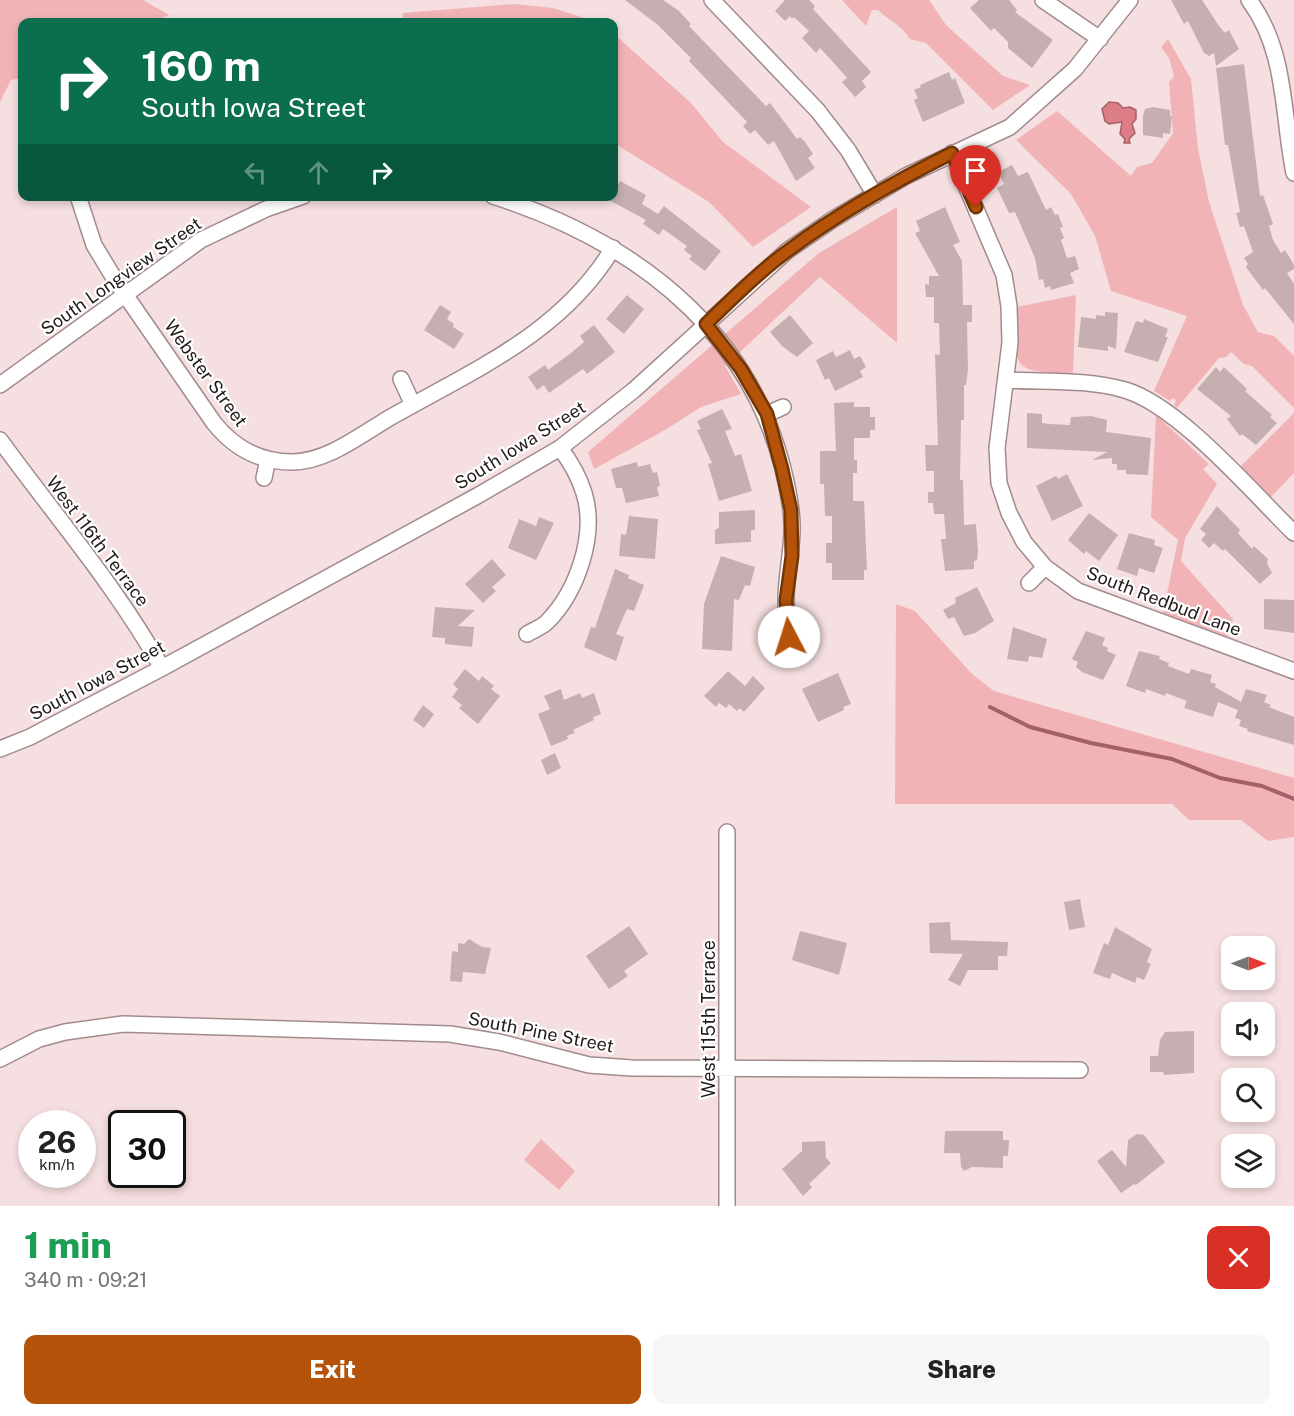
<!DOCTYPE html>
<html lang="en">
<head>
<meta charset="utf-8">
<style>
	body { margin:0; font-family:"Public Sans",sans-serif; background:#f6f6f6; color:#222; height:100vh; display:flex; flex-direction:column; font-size:22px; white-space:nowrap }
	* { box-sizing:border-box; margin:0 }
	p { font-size:20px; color:#767676 }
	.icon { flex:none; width:33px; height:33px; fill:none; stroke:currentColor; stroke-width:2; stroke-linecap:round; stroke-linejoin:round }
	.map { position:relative; height:1206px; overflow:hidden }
	.sheet { display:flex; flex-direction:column; background:#fff; flex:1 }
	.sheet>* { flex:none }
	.top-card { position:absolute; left:18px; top:18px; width:600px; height:183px; border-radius:12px; box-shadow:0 3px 9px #0003; background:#0b6e4f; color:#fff; overflow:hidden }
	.needle { width:39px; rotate:90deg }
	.tools { position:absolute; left:1221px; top:936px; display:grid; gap:12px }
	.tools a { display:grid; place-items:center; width:54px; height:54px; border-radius:12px; background:#fff; box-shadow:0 3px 9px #0003; font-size:30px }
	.speed { position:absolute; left:18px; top:1110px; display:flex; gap:12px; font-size:30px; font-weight:700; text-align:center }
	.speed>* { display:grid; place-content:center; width:78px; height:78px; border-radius:50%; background:#fff; box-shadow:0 3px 9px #0003; line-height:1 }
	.speed small { font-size:15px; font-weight:400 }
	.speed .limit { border:3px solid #111; border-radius:9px; background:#fff; color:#111 }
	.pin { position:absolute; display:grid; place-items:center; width:51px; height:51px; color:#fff; margin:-62px -26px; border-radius:50% 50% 50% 0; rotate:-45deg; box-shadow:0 0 6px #0007 }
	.pin .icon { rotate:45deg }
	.me { position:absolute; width:66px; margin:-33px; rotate:355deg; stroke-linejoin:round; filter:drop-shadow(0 0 4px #0008) }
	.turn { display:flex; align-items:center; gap:21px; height:126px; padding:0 24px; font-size:27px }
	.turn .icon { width:78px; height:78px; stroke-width:2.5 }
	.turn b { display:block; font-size:42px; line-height:51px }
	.lanes { display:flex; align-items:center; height:57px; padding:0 24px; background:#0003; justify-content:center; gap:30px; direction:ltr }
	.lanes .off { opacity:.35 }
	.round { display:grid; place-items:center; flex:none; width:63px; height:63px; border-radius:12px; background:#f6f6f6 }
	.summary { display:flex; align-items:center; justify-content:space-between; height:102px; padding:0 24px }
	h1 { font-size:36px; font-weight:800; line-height:45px; color:#1e9e55 }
	.cta { display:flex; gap:12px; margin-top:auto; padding:12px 24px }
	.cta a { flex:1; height:69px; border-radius:12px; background:#b45309; color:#fff; font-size:24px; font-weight:800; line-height:69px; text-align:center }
	.cta a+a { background:#f6f6f6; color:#222 }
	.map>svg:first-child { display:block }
	.green { fill:#f2b3b7 }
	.water { fill:#dd7e87; stroke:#a56067; stroke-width:1.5 }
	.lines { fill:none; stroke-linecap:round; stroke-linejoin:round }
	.stream { stroke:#a56067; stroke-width:4 }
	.building { fill:#c5afb0 }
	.minor-casing { stroke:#a18b8c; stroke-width:18 }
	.minor { stroke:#fff; stroke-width:15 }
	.route-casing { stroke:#753606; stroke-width:15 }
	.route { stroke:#b45309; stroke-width:10 }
	.labels { text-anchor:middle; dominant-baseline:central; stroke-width:4.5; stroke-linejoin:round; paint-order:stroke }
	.street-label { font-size:18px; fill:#231b1b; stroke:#fff }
</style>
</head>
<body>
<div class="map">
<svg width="1294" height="1206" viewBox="0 0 1294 1206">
	<rect width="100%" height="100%" fill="#f6dfe0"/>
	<!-- green -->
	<path class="green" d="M0 0H143L169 15 153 22H22V78L11 80 0 102Z
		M842 0H929L946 25 1003 76 1030 85 993 110 926 43 910 39C901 24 889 21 878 10H872L866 26Z
		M514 4 553 8 596 22 403 21V13Z
		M614 34 691 103 723 142 811 207 753 247 709 202 614 143Z
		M1168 39 1191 79 1198 148 1209 202 1243 305 1258 332 1274 336 1294 356V408L1252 366 1244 364 1231 352 1226 357 1219 358 1177 408 1174 405 1176 400 1172 398 1170 401 1154 391 1187 316 1111 291 1095 236 1071 194 1016 140 1057 111 1131 176 1137 167 1152 163 1173 133 1169 82 1174 76 1169 58 1161 47Z
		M897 207V343L820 277 725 366 741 394 701 407 665 430 594 469 588 452 819 253Z
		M1076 295 1073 373C1007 373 1015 366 1017 307Z
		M1294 413V473L1270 498 1239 468Z
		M1156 415 1209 464 1203 469 1217 484 1185 538 1181 561 1233 619 1228 637 1163 613 1178 540 1151 517Z
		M896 604 915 611 972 674 994 691 1294 778V837L1268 841 1241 820H1189L1172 804H895Z
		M541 1139 575 1171 559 1190 524 1160Z"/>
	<!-- water -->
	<path class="water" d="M1109 102 1118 103 1123 108 1130 107 1136 110V119L1132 124 1135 133 1129 139 1130 143H1124L1125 139 1120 134 1122 122 1109 124 1105 121 1102 109Z"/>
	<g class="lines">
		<!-- stream -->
		<path class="stream" d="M990 707 1030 727 1091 743 1172 759 1220 778 1262 786 1294 799"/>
	</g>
	<!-- building -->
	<path class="building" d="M625 0H663L679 11 691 24 689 26 766 106 770 103 797 139 800 137 805 142 813 154 808 158 815 168 796 181 774 141 768 145 755 130 750 134 743 126 747 122 689 61 691 58 658 25Z
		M785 0H809L815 6 813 9 871 72 862 81 866 87 855 97 842 82 847 78 833 62 820 48 816 53 802 38 809 31 794 17 792 19 790 16 785 21 775 11Z
		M979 0H1009L1017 10 1015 12 1053 40 1032 68 1008 48V42L994 28 991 31 970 8Z
		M1171 0H1202L1219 26 1225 33 1229 30 1239 49 1216 66 1214 53 1209 56 1204 53 1188 21 1184 24Z
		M1244 64 1260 196 1263 195 1273 224 1269 226 1273 240 1281 253 1285 250 1294 265V269L1287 273 1294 284V324L1265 288 1263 290 1246 267 1248 264 1244 258 1253 252 1244 226 1240 227 1236 213 1240 212 1228 145H1225L1216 68Z
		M949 72 952 80 955 78 965 103 923 122 914 100 918 98 914 90 921 87 920 85Z
		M1153 107 1170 110V116H1172L1170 134 1163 133V138L1143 135V116L1145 109Z
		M1012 165 1018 176 1028 172 1046 210 1051 207 1055 215 1058 214 1063 227 1060 228 1064 238 1061 240 1067 258 1075 256 1079 269 1070 273 1074 283 1051 290 1050 286 1045 288 1043 279 1039 280 1035 258 1015 212 1009 213 997 188 1004 184 998 172Z
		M620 181 646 195 642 204 658 214 664 206 721 251 705 271 689 259 692 256 684 250 687 246 663 229 659 235 643 224 646 220 609 200Z
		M945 207 960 242 953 245 962 261 963 305H972V322H967L968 370 966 385H964V420H961L960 480H963L964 525 976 524 978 551 977 560 974 561V569L945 571 941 539H946L944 514H934L933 503H928V492H934V471H926L925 445H938L935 354 940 355 939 323H934V297H926L925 284 929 285V276H939L915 233 920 231 916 221Z
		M627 295 644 309 624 334 606 319Z
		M440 305 451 312 447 319 454 324 453 327 464 334 454 349 424 330Z
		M1105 312 1118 313 1116 349 1108 346V351L1078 347 1081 317 1096 319V315L1105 316Z
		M790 315 813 343 797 357 782 346 770 332Z
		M1144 319 1168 329 1165 337H1168L1158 362 1124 352 1136 321 1143 323Z
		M594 325 615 352 587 374 583 369 549 393 544 385 537 390 528 377 545 365 548 370 571 353 584 342 580 336Z
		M850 350 854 359 860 356 866 367 860 371 863 377 835 391 829 378 825 380 816 360 833 351 836 357Z
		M1216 367 1220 372 1224 367 1247 389 1245 391 1272 415 1270 417 1277 423 1256 445 1242 434 1240 436 1227 419 1231 416 1197 389Z
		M854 402V407H870V417H875V430H870V438H854V460H857V473H853V501H864L867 570H864V580H832V563H826V543H832V516H825L824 484H820V451H836L834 403Z
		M722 409 732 429 725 431 735 456 741 454 752 491 719 501 708 464 712 463 697 430 701 429 697 421Z
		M1027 413 1042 414V423L1049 424 1070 425 1071 417 1091 416 1107 420 1106 432 1151 438 1148 475 1126 474V470H1117V464H1112V458L1092 460 1107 452 1027 448Z
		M637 462 638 467 650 464 653 473 657 472 660 486 657 487 659 496 626 503 622 488H616L611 469Z
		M1067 474 1083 506 1052 521 1036 486 1056 476 1058 479Z
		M1217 506 1240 530 1238 533 1252 549 1254 546 1268 559 1267 563 1272 573 1260 584 1225 549 1223 551 1214 543 1209 548 1201 540 1206 534 1200 529Z
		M755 510V530H751V542L715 544V530L719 528V512Z
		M1089 513 1118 535 1099 561 1086 551 1084 554 1068 540Z
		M629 516 658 519 655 559 619 556 621 534 626 535Z
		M539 517 554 523 536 560 508 548 519 519 536 526Z
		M1129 533 1155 540 1154 545 1163 548 1154 573 1139 568 1137 576 1117 569Z
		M721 556 755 567 750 586 745 585 739 600 734 599 732 651 702 649 704 604Z
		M492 559 506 575 492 587 496 591 483 603 465 584Z
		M615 569 629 575 628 578 644 585 634 611 627 609 616 634 624 637 616 661 584 647 591 627 595 628Z
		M977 587 994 621 975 633 964 636 954 617 948 619 943 610 956 603 955 598Z
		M1264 599 1294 600V633L1264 629Z
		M435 607 475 610 458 626 474 627 472 647 445 644V638L432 637Z
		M1013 627 1047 639 1042 658 1029 656 1028 662 1007 659Z
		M1086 631 1105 638 1102 645 1108 648 1107 651 1116 655 1103 680 1082 672 1076 667 1078 662 1072 659Z
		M1139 651 1160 656 1159 659 1169 663 1168 666 1189 674 1191 669 1212 675 1210 682 1216 684 1215 687 1241 702 1246 689 1267 695 1264 702 1271 705 1269 707 1294 717V745L1247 731 1248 729 1239 726 1241 720 1235 718 1238 710 1218 702 1213 717 1184 708 1187 701 1166 693 1165 696 1146 689 1145 693 1126 686Z
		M465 669 479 681 482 676 494 686 491 689 500 696 478 724 459 708 462 705 452 697 458 689 453 684Z
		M728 671 745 686 753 676 765 688 744 712 740 708 737 711 729 704 726 708 719 703 716 707 704 696Z
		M838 673 851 704 843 707 844 710 818 722 802 689Z
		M561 689 564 700 580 693 582 698 594 693 601 714 593 717 594 720 573 730 575 733 567 736 568 739 551 746 538 714 550 709 544 696Z
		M423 705 434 714 424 728 413 720Z
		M555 753 561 768 547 775 541 760Z
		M1080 899 1085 927 1069 930 1064 902Z
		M950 922 951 940 1008 942 1007 956H998V970H968L960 986 948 980 963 954 930 953 929 923Z
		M629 926 648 954 624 971 628 976 609 989 586 956Z
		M1115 927 1152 949 1147 962 1151 964 1144 980 1137 977 1135 983 1112 973 1110 979 1093 973 1104 943 1108 945Z
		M800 931 847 943 839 975 792 960Z
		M469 939 482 947 491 948 485 974 463 972 462 982 450 981 452 951 458 952V943L464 944Z
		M1194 1031V1073L1164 1075 1163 1072H1150V1056H1158L1160 1040 1165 1032Z
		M945 1131H1003V1140H1009L1008 1156H1003V1168L972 1167 964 1171 961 1167 960 1153H944Z
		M1137 1134 1144 1135 1165 1162 1136 1185 1134 1184 1121 1193 1097 1161 1112 1150 1126 1167 1128 1140Z
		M825 1141 826 1158 831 1163 809 1184 812 1187 803 1196 782 1169 802 1151V1142Z"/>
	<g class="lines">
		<!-- minor casing -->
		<g class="minor-casing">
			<path id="minor" d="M712 0 818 111 848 150 875 195
				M1043 0 1100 39
				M1249 0C1287 51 1282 114 1294 173
				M952 153 1004 275 1009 306 1010 343 997 448 999 483 1009 513 1024 542 1045 567 1078 591 1294 671
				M78 196 94 245 117 283 214 423C234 448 259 462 292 462 327 462 362 434 391 417 474 370 562 333 613 248
				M493 196C646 245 768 343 791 510 795 542 786 570 786 600 786 612 788 625 789 637
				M401 379 413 405
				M1007 380C1045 382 1088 379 1125 390 1179 406 1252 492 1294 533
				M0 385 201 240 266 209 303 196
				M767 414 783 407
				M0 440C55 516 116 586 162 668
				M264 478 268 459
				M1029 583 1045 567
				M527 634C534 630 542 627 547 622 577 592 597 535 584 493 579 477 570 461 560 448
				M0 749 30 737 162 668 477 496 560 448 634 390 787 251 832 220 906 176 1010 127 1075 69 1130 0
				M0 1059 39 1039 65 1032 123 1024 450 1034 499 1042 589 1065 632 1068 1080 1070
				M727 1206V832"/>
		</g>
		<!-- minor -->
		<use href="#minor" class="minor"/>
	</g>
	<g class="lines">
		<!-- route casing -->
		<g class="route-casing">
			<path id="route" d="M789 637 786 600 792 556 791 510 782 469 767 414 741 369 706 324C733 298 760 271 789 250 840 212 896 181 952 153L976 207"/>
		</g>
		<!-- route -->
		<use href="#route" class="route"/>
	</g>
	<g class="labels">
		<!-- street labels -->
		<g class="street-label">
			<text transform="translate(121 276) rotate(-35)">South Longview Street</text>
			<text transform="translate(206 373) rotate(54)">Webster Street</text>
			<text transform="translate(520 445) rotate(-32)">South Iowa Street</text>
			<text transform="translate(98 541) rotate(53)">West 116th Terrace</text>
			<text transform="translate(1164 601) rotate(21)">South Redbud Lane</text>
			<text transform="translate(97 680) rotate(-28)">South Iowa Street</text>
			<text transform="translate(708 1019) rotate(-90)">West 115th Terrace</text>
			<text transform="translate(541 1032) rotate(11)">South Pine Street</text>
		</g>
	</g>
</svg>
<div class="tools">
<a><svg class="needle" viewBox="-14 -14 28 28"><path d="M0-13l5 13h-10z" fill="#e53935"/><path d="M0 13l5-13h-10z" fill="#767676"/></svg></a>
<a><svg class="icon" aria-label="sound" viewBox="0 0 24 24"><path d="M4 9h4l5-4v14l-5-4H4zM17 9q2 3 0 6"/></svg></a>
<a><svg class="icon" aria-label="search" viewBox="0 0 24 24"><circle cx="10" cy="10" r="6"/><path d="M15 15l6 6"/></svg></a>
<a><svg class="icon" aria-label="layers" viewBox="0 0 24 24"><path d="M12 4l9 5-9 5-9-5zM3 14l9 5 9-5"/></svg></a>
</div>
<div class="speed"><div>26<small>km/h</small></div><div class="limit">30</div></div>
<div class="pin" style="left:976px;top:207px;background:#d93025"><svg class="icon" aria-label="arrive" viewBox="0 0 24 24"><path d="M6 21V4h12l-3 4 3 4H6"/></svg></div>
<svg class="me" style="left:789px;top:637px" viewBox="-20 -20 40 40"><circle r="19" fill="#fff"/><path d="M0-13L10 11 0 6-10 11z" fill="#b45309"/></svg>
<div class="top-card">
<div class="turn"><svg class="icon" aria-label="right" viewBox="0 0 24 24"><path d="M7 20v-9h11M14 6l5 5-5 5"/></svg><div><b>160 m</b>South Iowa Street</div></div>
<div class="lanes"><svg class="icon off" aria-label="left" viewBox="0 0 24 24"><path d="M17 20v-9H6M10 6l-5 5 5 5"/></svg><svg class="icon off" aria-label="ahead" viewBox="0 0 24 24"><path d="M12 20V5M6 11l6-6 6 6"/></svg><svg class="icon" aria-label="right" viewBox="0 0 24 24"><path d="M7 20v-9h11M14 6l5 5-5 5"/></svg></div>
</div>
</div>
<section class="sheet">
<div class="summary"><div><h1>1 min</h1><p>340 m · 09:21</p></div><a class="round" style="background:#d93025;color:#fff"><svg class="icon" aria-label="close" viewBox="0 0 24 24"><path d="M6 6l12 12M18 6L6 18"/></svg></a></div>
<div class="cta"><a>Exit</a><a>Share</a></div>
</section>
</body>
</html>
